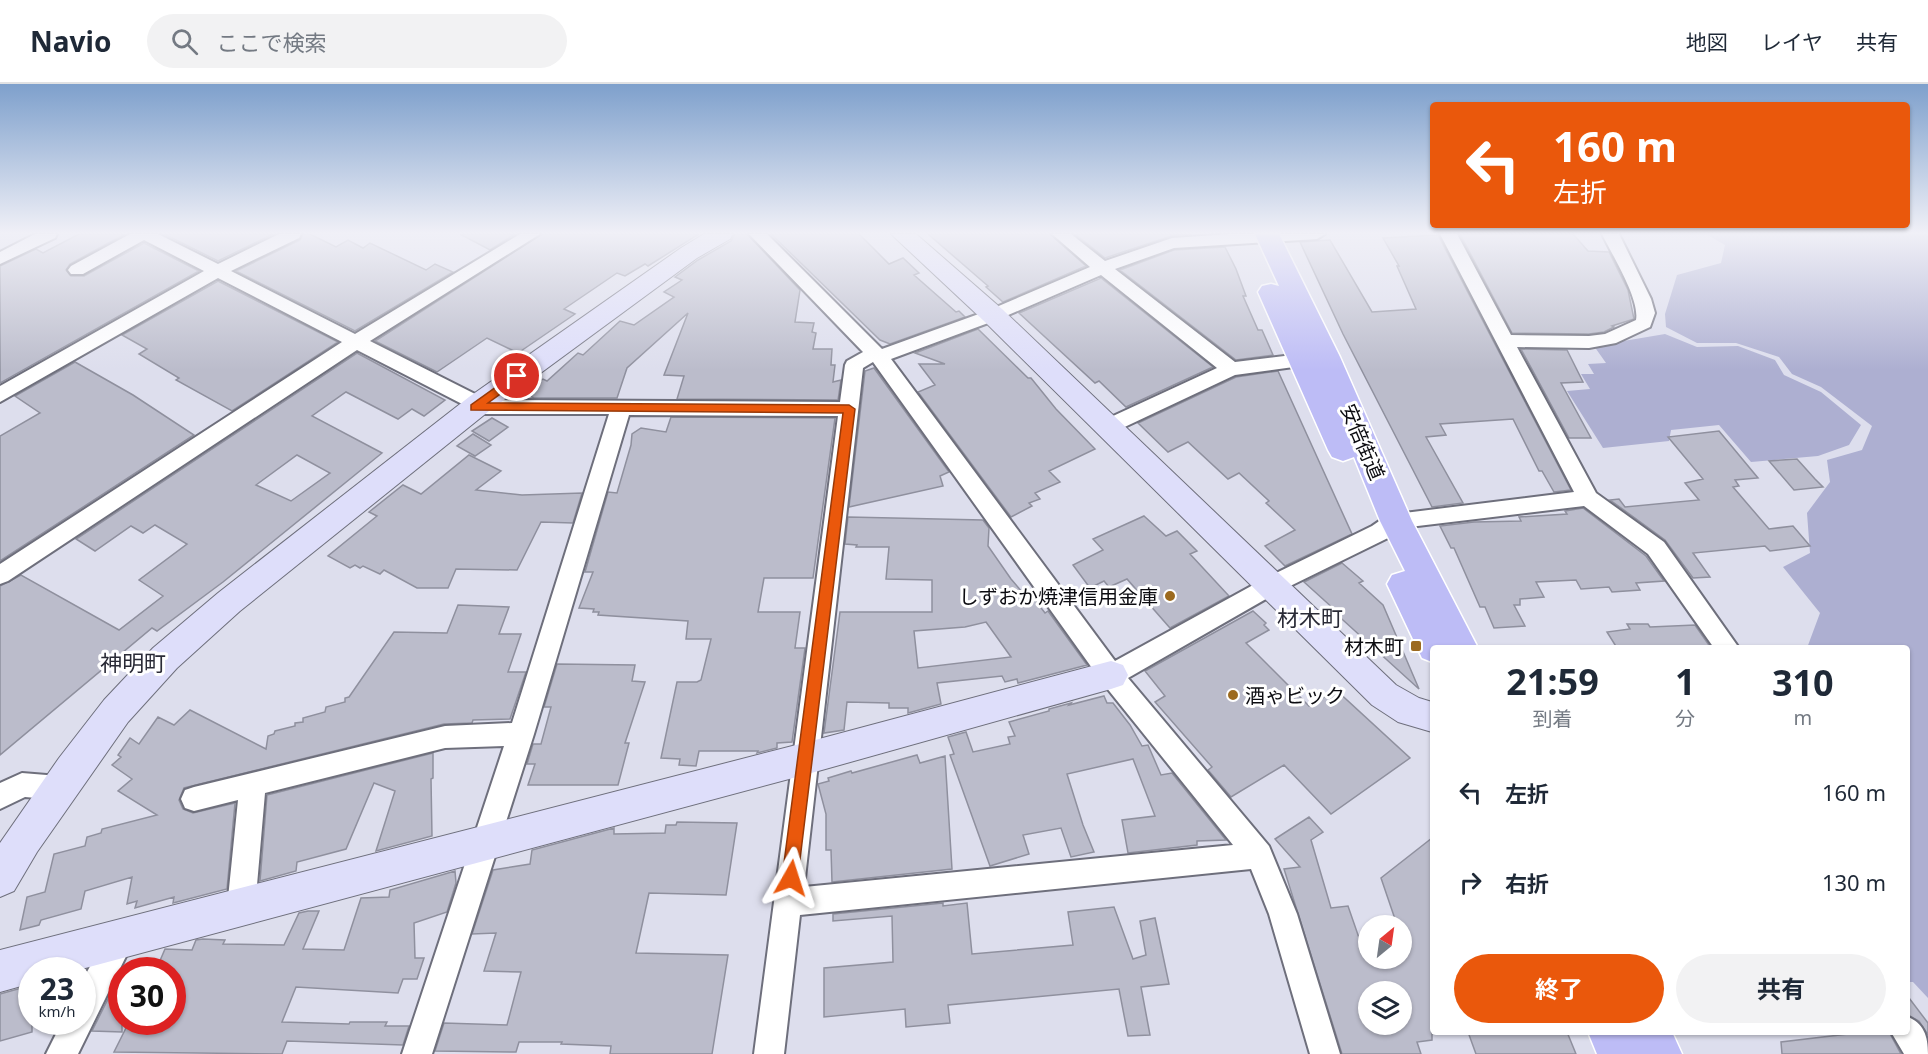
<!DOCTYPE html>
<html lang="ja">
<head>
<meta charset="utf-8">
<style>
	body { margin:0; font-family:"Noto Sans","Noto Sans JP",sans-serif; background:#f2f2f3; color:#1f2937; height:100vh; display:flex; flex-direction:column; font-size:22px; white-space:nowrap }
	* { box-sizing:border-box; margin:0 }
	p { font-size:20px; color:#747a83 }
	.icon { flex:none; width:33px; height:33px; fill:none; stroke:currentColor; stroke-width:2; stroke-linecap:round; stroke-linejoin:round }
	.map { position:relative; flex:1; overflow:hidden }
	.side { position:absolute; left:1430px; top:561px; width:480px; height:390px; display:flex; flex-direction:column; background:#fff; border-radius:6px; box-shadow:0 2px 4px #0004 }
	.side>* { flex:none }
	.top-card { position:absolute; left:1430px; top:18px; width:480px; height:126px; border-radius:6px; box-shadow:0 2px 4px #0004; background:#ea580c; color:#fff; overflow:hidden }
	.needle { width:39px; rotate:29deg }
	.fabs { position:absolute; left:1358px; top:831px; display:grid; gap:12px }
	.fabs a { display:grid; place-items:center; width:54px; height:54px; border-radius:50%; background:#fff; box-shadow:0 2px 4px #0004; font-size:30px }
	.speed { position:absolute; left:18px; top:873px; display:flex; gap:12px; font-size:30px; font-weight:700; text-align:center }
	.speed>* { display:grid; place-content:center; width:78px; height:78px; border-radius:50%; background:#fff; box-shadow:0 2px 4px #0004; line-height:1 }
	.speed small { font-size:15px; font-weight:400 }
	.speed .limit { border:9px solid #d22; background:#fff; color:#111 }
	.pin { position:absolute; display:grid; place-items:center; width:51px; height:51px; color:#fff; margin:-26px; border:3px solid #fff; border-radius:50%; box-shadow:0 2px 6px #0007 }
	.me { position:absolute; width:66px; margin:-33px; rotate:6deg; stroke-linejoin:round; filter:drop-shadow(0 0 4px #0008) }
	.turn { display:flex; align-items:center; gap:21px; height:126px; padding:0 24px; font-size:27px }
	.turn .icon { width:78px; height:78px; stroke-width:2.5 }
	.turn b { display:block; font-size:42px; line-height:51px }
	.eta { display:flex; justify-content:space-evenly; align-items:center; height:102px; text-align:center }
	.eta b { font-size:36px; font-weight:700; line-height:42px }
	.action { display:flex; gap:12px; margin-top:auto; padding:12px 24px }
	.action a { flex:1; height:69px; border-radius:36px; background:#ea580c; color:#fff; font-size:24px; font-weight:700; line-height:69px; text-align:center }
	.action a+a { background:#f2f2f3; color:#1f2937 }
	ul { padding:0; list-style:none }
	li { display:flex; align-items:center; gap:18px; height:90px; padding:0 24px }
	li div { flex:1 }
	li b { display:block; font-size:22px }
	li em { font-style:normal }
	header { display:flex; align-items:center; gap:36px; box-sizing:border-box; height:84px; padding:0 30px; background:#fff; border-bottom:2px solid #e0e1e3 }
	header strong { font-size:28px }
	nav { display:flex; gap:33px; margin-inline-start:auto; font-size:21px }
	.search { width:420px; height:54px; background:#f2f2f3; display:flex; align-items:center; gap:15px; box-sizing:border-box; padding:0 21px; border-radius:33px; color:#747a83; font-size:22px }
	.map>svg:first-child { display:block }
	.green { fill:#adafd1 }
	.building { fill:#bbbccb; stroke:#8f909e; stroke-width:1.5; fill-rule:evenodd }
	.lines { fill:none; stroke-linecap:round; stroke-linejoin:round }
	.street-casing { stroke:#6e6f7c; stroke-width:4 }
	.secondary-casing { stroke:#6e6f7c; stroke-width:2 }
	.primary-casing { stroke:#fff; stroke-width:3 }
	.street { fill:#fff; fill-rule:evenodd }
	.secondary { fill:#dedefa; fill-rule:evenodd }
	.primary { fill:#bdbcf6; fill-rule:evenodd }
	.route { fill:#ea580c; stroke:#983908; stroke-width:1.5 }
	.poi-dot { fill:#9c6a1f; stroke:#fff; stroke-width:2 }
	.labels { text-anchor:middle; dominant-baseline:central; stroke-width:6; stroke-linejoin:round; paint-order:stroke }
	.street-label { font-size:20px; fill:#0b0b10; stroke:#fff }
	.poi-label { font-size:20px; fill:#0b0b10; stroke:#fff; text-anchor:end }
	.quarter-label { font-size:22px; fill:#2a2b36; stroke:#fff }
</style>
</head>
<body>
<header>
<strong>Navio</strong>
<div class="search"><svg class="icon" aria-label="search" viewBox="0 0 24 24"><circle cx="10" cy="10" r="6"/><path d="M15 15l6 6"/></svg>ここで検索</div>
<nav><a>地図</a><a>レイヤ</a><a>共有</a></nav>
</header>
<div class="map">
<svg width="1928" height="970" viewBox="0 0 1928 970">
	<rect width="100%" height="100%" fill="#dddeed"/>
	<!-- green -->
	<path class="green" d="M1706 150H1928V914L1913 898H1907L1906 564H1807L1820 529 1783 483 1810 469 1807 429 1830 398 1827 376 1862 366 1872 342 1821 303 1792 290 1779 273 1736 259H1697L1666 243 1665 230 1677 191 1721 179 1725 161Z
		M1665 250 1697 263 1738 262 1775 276 1784 291 1821 308 1861 341 1849 361 1818 372 1751 378 1719 341 1671 346 1669 357 1603 364 1567 307 1590 305 1581 290H1594L1588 280 1606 279 1594 262Z"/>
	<!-- building -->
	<path class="building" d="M79 150H125L70 180 66 186 71 192H84L144 159 199 187 0 299V182L36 165 43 169Z
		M164 150H273L218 177Z
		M303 150H310L336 163 348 156 363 164 370 159 426 186 435 180 453 188 355 247 236 187 300 156Z
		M460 150H515L490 166Z
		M542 150H699L648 182 645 180 625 192 617 189 564 225 575 230 518 269 487 254 437 288 375 257Z
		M735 150H747L800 206 795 238 814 239 812 248 816 249 813 265H832L831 281H835L833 298 841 296 838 316 677 315 684 292 664 291 688 229 627 284 617 314H534L523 309 543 295 547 297 578 269 583 271 620 237 634 241 674 213 664 208 682 196 675 193 698 176 731 157Z
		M771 150H859L889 180 903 174 919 189 914 191 956 228 959 227 965 233 890 260 880 256Z
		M928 150H1050L1086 182 1003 218 986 203 988 202Z
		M1075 150H1192L1171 152 1105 174Z
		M1460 150H1573L1588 167 1609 168 1628 206 1634 235 1612 242 1614 243 1604 248 1589 250 1512 249Z
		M1438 151 1571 406 1554 408 1542 387H1539L1513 335 1440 340 1446 351 1426 353 1463 419 1432 423 1343 250 1300 158 1330 156 1372 228 1416 225 1397 182H1399L1383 154Z
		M1225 163 1236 185 1246 212H1243L1258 246H1262L1273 271 1236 276 1120 186 1174 166Z
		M1101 194 1213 283 1126 323 1099 297 1095 299 1019 229Z
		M218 197 338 258 232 327 176 296 179 294 139 270 147 265 122 251Z
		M978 245 1028 294H1031L1056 325 1095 365 1049 387 1060 398 1035 409 1040 415 1029 419 1032 422 1011 433 918 308 935 301 919 280H945L915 269Z
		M1521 265 1567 266 1583 298 1561 299 1591 354H1569Z
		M357 269 445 316 424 332 412 325 398 335 346 308 312 332 382 369 223 498 157 547 152 544 0 671V502L21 491 119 546 163 512 139 496 187 460 155 441 143 449 131 442 95 467 76 455ZM297 371 330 389 291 417 256 401Z
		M75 278 133 311 194 351 0 477V352L40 329 15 312Z
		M874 284 949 388 940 392 943 402 849 423 865 287Z
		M1278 287 1352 450 1285 482 1265 462 1295 446 1266 419 1269 417 1239 389 1228 395 1188 358 1168 368 1138 339 1236 293Z
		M671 333 835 334 813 494H764L758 528H800L795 564H805L792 658 777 659V664L757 669 758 667H699L696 682 679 681 680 675 661 674 677 598H697L701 596 711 555H686L688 537 598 531 599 528H593L594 525 579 524 593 488H585L608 408 617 409 631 361 632 350 641 344 666 348Z
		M492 334 508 343 489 357 472 347Z
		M1719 347 1758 394 1735 396 1739 402 1733 403 1769 445 1793 442 1810 462 1770 467 1765 462 1693 469 1710 493 1693 494 1665 456 1610 416 1619 415 1625 423 1699 416 1685 399 1703 395 1668 353Z
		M473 350 491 361 475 372 457 362Z
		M469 371 501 387 476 406 522 411 582 409 573 439 541 438 517 486 456 485 448 504H417L384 486 380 490 363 482 360 484 355 481 350 484 328 472 377 432 369 428 403 401 421 410Z
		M1797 375 1815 395 1823 403 1794 406 1769 377Z
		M1583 424 1646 472 1664 497 1636 499 1640 506 1612 508 1609 503 1581 505 1576 496 1536 498 1544 513 1520 515V521H1514L1525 542 1494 544 1485 523H1480L1454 464H1451L1440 442 1474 438 1521 437 1519 433 1567 430 1565 427Z
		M1144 432 1166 452 1177 447 1197 467 1190 470 1229 512 1170 544 1127 495 1109 503 1104 497 1090 504 1073 481 1103 466 1093 455Z
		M848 433 983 436 989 444 988 462 1011 495 1023 509 1028 507 1045 529 1048 527 1087 581 1018 599 1017 595 1005 598 1002 592 937 599 941 620 908 629V624H889V619L847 618 844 646 824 649 840 528H932V496L886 495 889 463H856L857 461 845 460ZM986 538 1011 573 918 584 914 547 965 543Z
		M1342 479 1363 497 1359 499 1383 521 1419 605 1333 527 1335 526 1304 498Z
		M458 521 509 523 499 550H521L508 588H526L510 635 473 636 472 639 444 640 184 704 179 716 183 725 193 729 235 719 227 805 173 819 174 813 135 824 137 817 127 820 132 793 85 807 81 825 41 836 39 841 20 846 27 813 45 808 54 770 85 762 87 753 101 749 102 745 157 731 118 707 132 695 112 681 121 673 118 671 130 654 139 660 158 633 174 641 190 626 266 665 268 652 274 650 275 647 295 642V639L303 638V634L325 628 326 623 345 618V614L349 613 394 548 447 549Z
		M1253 527 1266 539 1264 541 1269 546 1246 559 1309 622 1336 606 1410 674 1331 730 1284 681 1231 713 1208 686 1212 683 1155 618 1165 612 1145 587Z
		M1627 540H1648L1650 543 1695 541 1711 564H1617L1607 548 1630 545Z
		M557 580 635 581 632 597 645 598 625 659H629L618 701H528L535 680H527L533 660H541L551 623H544Z
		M1104 612 1107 619H1113L1130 641 1142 662 1148 661 1161 691 1172 689 1226 756 1197 757V761L1128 769 1122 736 1155 732 1133 675 1067 690 1083 741 1094 768 1071 773 1061 744 1023 751 1029 770 990 782 950 671 954 670 948 653 966 648 973 668 1010 660 1008 653 1015 652 1009 638 1049 627V625L1071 619 1069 621Z
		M433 669V694L431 695 432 752 376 767 395 707 374 699 346 765 297 778 296 787 260 797 267 711Z
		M917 671 920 679 945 672 952 785 832 798 831 766H826V730L818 700 829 697 828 694 851 687 852 689Z
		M1309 733 1323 748 1311 756 1331 824 1348 822 1366 874H1401V838H1396L1381 794 1432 754V956L1417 958 1421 970H1342L1284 785 1300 783 1275 755ZM1368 908H1401V940H1368Z
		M677 738 737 739 726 811 649 809 636 869 728 871 712 970H610L611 962 561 960 562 958H519L516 968 435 967 444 939 507 941 521 888 484 887 496 849 472 850 493 786 530 780 532 766 614 744V750L665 749 666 741H676Z
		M455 787 456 799 447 828 414 839 415 874H424L417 895H403L398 909 296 903 282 938 349 940 350 938H387L385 942H409L403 961 287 957 282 970 114 968 129 938H172V886H156L165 865 192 866 196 856 203 855 225 856 223 860 284 861 299 829 308 827H319L303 865 344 866 361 814 389 813 390 806Z
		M943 819V822L967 819 972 870 1073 861 1068 828 1114 823 1133 875 1146 871 1140 837 1155 834 1169 900 1141 903 1150 951 1128 952 1119 905 948 921 950 939 927 941 906 943 905 925 824 933V884L893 878 892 832 833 837V830Z
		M122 887V948L92 947Z
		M32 901V948L0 957V910Z
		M1906 910 1928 939V951L1919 937 1906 930Z
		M1468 948H1567L1576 970H1476Z
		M1865 948H1889L1901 970H1782L1781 958Z"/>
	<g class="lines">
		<!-- street casing -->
		<g class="street-casing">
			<path id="street" d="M35 150H57L55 154 0 180V168Z
				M130 150H158L218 180 279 150H301L299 154 231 187 355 250 520 150H540L370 257 487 316 840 318 845 281 847 277 863 268 749 150H767L882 265 987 227 1090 183 1052 150H1071L1105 177 1172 154 1230 150H1325L1317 155 1174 164 1115 185 1235 278 1301 270 1308 272 1310 276 1308 280 1301 282 1235 291 1114 348 1107 350 1100 348 1097 343 1100 338 1217 284 1101 191 999 235 891 275 1115 577 1264 495 1372 442 1388 431 1574 408 1440 150H1457L1511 251 1589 252 1605 250 1636 236C1640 215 1612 171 1602 150H1619L1651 215 1655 229 1650 243 1616 259 1589 264 1517 263 1596 409 1664 458 1739 564H1714L1648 470 1584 422 1401 444 1388 454 1280 507 1128 594 1269 762 1297 830 1340 970H1310L1269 830 1251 785 800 831 784 970H754L838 332 629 331 534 650 432 970H402L504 662 445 664 265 709 255 824 251 834 241 838 231 834 227 824 238 716 194 727 185 724 181 715 185 706 194 703 445 642 512 639 609 330H475L468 328 466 322 357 266 8 497 0 500V480L342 258 218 194 0 318V302L204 187 144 156 83 190H71L68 186 71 182ZM873 278 1102 598 1233 761 804 803 863 284Z
				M22 689 59 692 68 696 72 704 68 712 59 716 25 713 0 725V699Z
				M120 842 130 846 134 856 78 970H46L62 938H82V897L110 846Z
				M1906 932C1924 939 1928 952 1928 970H1904L1891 948H1906Z"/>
		</g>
		<!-- secondary casing -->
		<g class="secondary-casing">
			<path id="secondary" d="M704 150H733L730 155 697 174 489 327 240 527 177 584 128 638 37 768 14 807 0 813V759L59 674 104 616 153 564 218 509 469 313 681 164Z
				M891 150H916L1002 225 1396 601 1419 614 1432 618V648L1398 638 1372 621 984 237Z
				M1111 577 1123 581 1128 591 1123 601 1111 605 804 691 78 886H32V899L0 908V866L804 659Z"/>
		</g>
		<!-- primary casing -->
		<g class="primary-casing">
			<path id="primary" d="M1255 150H1279L1340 273 1412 437 1478 564H1432V578L1422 574 1387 500 1392 491 1405 487 1380 437 1354 373 1343 377 1332 373 1328 366 1258 208 1262 202 1271 200 1279 202Z
				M1588 948H1672L1682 970H1597Z"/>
		</g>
		<!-- street -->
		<use href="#street" class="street"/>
		<!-- secondary -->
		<use href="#secondary" class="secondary"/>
		<!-- primary -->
		<use href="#primary" class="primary"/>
	</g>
	<!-- sky -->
	<linearGradient id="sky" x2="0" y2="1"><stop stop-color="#7ea0cc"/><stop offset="0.52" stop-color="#f0f0f7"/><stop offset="1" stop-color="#f0f0f7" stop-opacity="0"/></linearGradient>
	<rect width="1928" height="286" fill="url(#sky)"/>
	<!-- route -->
	<path class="route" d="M517 288 523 292 521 295 488 319 849 321 855 325 797 800 791 803 785 800 782 794 843 329 471 326V321Z"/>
	<!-- markers -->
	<g class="poi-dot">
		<circle cx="1170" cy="512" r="6"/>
		<rect x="1410" y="556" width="12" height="12" rx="3"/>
		<circle cx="1233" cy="611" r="6"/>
	</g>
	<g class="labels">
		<!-- street labels -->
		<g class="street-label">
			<text transform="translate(1363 358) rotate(67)">安倍街道</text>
		</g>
		<!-- poi labels -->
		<g class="poi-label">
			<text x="1158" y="512">しずおか焼津信用金庫</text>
			<text x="1404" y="562">材木町</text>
			<text x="1245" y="611" text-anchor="start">酒ゃビック</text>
		</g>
		<!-- quarter labels -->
		<g class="quarter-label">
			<text x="1310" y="533">材木町</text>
			<text x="133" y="578">神明町</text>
		</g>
	</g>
</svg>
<div class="fabs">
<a><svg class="needle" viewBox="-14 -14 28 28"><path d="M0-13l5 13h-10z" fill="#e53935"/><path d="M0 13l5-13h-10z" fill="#747a83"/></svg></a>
<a><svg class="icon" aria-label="layers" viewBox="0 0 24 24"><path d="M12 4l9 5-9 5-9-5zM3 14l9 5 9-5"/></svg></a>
</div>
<div class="speed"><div>23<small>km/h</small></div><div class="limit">30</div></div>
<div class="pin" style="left:517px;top:292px;background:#d93025"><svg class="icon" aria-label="arrive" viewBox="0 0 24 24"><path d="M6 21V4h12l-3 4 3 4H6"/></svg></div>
<svg class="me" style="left:791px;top:794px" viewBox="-20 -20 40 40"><path d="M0-17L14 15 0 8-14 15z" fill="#ea580c" stroke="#fff" stroke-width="4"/></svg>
<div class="top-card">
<div class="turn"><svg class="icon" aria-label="left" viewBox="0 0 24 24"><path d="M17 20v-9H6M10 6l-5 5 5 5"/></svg><div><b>160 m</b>左折</div></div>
</div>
<section class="side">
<div class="eta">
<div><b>21:59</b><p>到着</p></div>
<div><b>1</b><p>分</p></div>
<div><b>310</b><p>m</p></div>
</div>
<ul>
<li><svg class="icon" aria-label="left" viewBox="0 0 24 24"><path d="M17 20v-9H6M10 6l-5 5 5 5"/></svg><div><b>左折</b></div><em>160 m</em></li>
<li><svg class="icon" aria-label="right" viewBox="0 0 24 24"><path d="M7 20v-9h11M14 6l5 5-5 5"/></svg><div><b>右折</b></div><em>130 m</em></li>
</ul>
<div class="action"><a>終了</a><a>共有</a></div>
</section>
</div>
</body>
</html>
